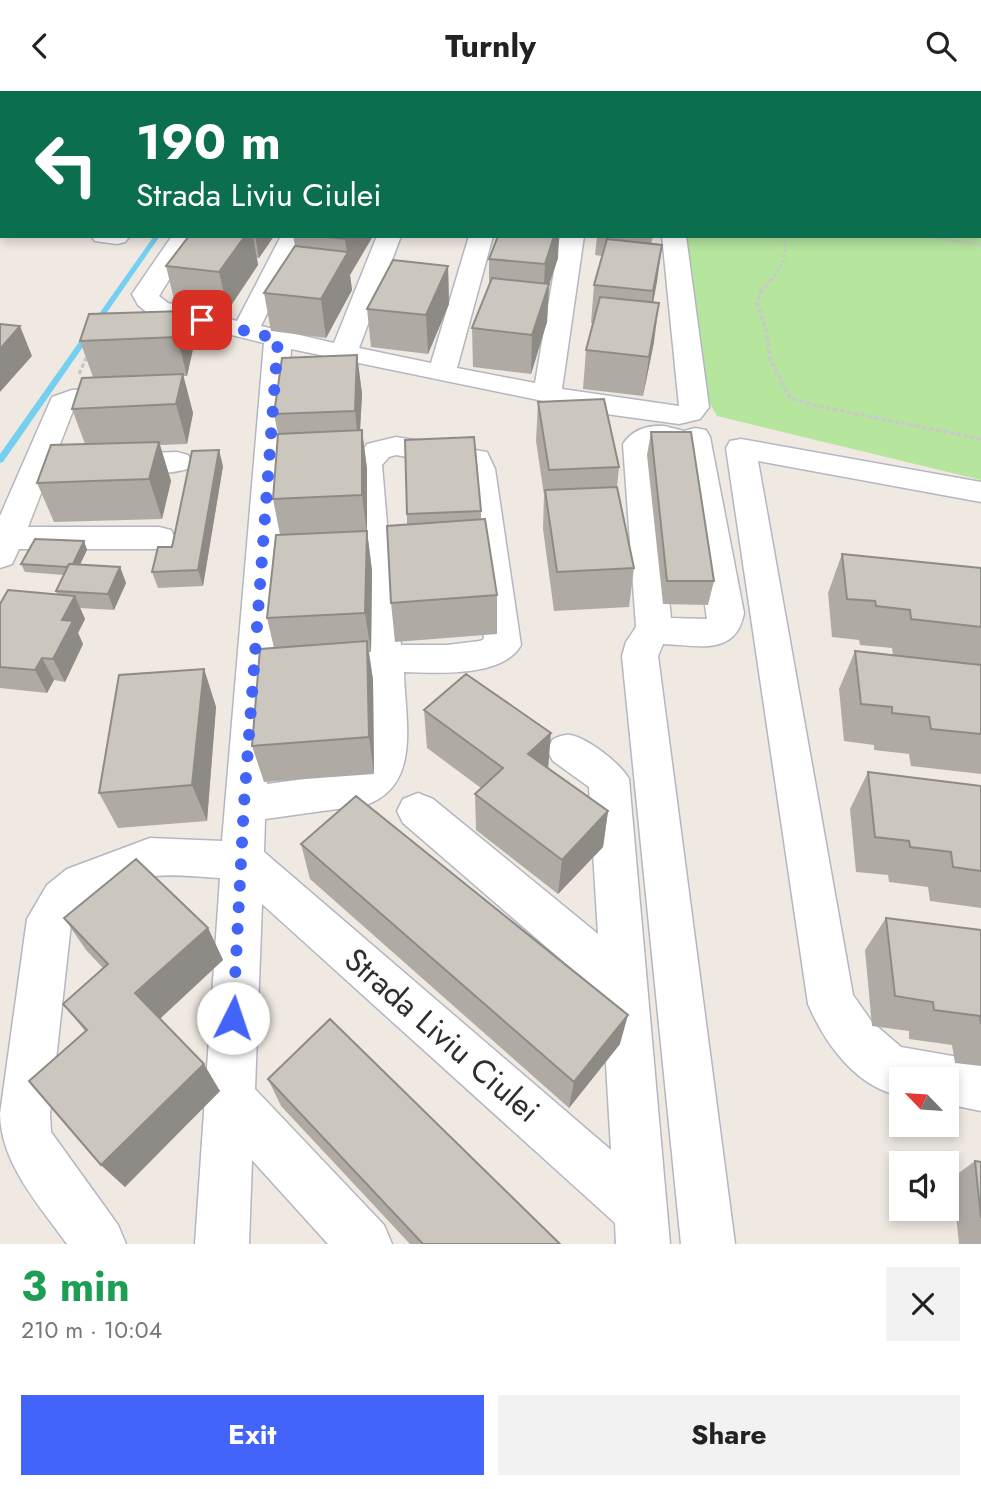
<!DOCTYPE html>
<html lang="en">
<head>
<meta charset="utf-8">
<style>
	body { margin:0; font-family:Jost,sans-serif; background:#f2f2f2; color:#222; height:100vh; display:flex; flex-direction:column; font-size:26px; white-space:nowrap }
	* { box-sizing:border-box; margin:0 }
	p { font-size:23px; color:#767676 }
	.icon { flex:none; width:38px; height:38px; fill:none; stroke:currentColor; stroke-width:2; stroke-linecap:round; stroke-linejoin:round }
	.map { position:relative; height:1153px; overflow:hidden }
	.sheet { display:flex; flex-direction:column; background:#fff; flex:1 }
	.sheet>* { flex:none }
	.hud { position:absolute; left:0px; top:0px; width:982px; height:147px; box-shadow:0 4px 10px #0003; background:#0b6e4f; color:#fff; overflow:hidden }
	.needle { width:46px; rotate:295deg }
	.fabs { position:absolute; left:889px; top:976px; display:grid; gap:14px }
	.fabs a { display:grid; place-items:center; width:70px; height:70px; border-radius:0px; background:#fff; box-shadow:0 4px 10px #0003; font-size:35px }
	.pin { position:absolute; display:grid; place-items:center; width:60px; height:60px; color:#fff; margin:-30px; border-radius:14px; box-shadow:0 4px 10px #0006 }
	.me { position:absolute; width:77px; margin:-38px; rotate:4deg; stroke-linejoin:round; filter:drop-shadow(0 0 5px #0008) }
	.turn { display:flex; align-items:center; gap:24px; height:147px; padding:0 21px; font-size:32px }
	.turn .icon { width:91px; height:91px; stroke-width:2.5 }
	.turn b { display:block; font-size:49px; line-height:60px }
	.round { display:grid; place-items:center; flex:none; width:74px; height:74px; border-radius:0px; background:#f2f2f2 }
	.overview { display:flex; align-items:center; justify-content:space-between; height:119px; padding:0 21px }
	h1 { font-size:42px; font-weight:700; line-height:52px; color:#1e9e55 }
	.cta { display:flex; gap:14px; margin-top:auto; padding:14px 21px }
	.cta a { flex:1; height:80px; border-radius:0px; background:#4264fb; color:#fff; font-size:28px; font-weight:700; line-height:80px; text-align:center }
	.cta a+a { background:#f2f2f2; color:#222 }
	header { display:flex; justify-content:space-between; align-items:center; height:91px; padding:0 21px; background:#fff; font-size:32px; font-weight:700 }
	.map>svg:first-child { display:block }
	.green { fill:#b6e59e }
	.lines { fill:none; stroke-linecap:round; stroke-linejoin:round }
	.stream { fill:#75cff0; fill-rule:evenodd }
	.minor-casing { stroke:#b4b7c1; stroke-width:3 }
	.path-far1 { stroke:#c9c9c9; stroke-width:2.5; stroke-dasharray:3.5 2; stroke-linecap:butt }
	.path { stroke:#c9c9c9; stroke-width:3.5; stroke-dasharray:4.5 2.5; stroke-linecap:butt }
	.minor { fill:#fff; fill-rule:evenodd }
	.wall { fill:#afaba4 }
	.shaded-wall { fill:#8e8b86 }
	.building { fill:#cbc7bf; stroke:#8e8b86; stroke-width:2 }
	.route { stroke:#4264fb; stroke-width:12; stroke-dasharray:0 21.6 }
	.labels { text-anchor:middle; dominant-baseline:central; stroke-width:5; stroke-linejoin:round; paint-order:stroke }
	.near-street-label { font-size:32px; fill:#2e2e2e; stroke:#fff }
</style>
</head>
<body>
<header><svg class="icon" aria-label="back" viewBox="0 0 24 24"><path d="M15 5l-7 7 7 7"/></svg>Turnly<svg class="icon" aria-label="search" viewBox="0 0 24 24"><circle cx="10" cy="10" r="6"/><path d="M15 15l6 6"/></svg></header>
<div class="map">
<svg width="981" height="1153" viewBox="0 0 981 1153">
	<rect width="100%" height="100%" fill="#efe9e1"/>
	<!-- green -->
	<path class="green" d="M640 0H981V389L717 325 701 298 675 145H980V2Z"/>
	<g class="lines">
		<!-- stream -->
		<path class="stream" d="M251 0H257L256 2H251Z
			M154 145H160L3 371 0 372V363Z"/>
		<!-- minor casing -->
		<g class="minor-casing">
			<path id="minor" d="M642 0H662V2H642Z
				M0 131H2V145H0Z
				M91 145H128L129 146 125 151 117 153 95 150Z
				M172 145H196L159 205 168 212 237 230 281 145H305L261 235 334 252 377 145H401L359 257 431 272 469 145H493L457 277 535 292 560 145H584L562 298 679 315 662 145H686L709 316 700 328 679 333 606 323 291 258 267 693 356 681 365 674 367 567 355 457 352 374 367 353 396 346 487 361 495 378 521 554C503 587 436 582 404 581 405 629 422 694 366 714L265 728 264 761 611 1059 602 904 403 732 397 720 403 708 418 702 433 708 598 843 589 696 553 670 547 659 553 648C559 646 564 643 570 644 588 647 621 673 629 688L670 1153H616L615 1132 262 813 255 998 384 1134 392 1153H328L252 1069 249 1153H195L220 787C198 786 175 783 154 785 129 787 84 812 71 833L50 1023 51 1041 118 1134 126 1153H67C39 1114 1 1073 0 1023L27 828 47 794 67 778 150 747 222 750 264 252 150 224 138 214 132 203ZM396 364 464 376 484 548 480 550 447 554H401L389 457 382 374 389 366Z
				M126 296 136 299 140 305 136 311 74 317 28 436H159L171 439 175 447 171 455 159 458H19L12 473 0 477V425L52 306 72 299Z
				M664 335 684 340 695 337 706 339 710 346 744 522C736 566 697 554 663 553L658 565 735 1153H681L622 565 626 551 636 536 623 353C632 339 647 334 664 335ZM656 353 682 359 707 528 671 527 653 355Z
				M741 348 981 391V411L758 370 853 904 872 931 901 956 981 970V1020L947 1013V989H901V1005C856 996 825 953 808 913L726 357 730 350Z
				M177 361 188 364 192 371 188 378C164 384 128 386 104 380L100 373 104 366 115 363Z"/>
		</g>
		<!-- path-far1 -->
		<path class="path-far1" d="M923 145 981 154
			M770 190C782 177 789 162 783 145"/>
		<!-- path -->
		<path class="path" d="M772 188 761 200 757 211 766 239 770 268 790 307 812 314 981 348
			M79 283 88 263"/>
		<!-- minor -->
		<use href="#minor" class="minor"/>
	</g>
	<!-- wall -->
	<path class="wall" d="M0 0H223V2H2V125L0 124Z
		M189 145H274L259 167H257L258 174 228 219 175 213 166 175Z
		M293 145H373L350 184 352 199 326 247 271 240 264 202 295 155Z
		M597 145H653L651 153 662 154 653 212 654 251 643 305 583 298 586 259 593 232H591L594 194 602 165 595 164Z
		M558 167 549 194 547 231 531 283 473 276 472 237 489 194V168Z
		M448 175 449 213 428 263 371 256 367 218Z
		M183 220 193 258 187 285H183L193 322 187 353 160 354 171 390 162 428 54 431 37 392 85 353 72 318 93 286 80 250Z
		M357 264 362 303 360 339H362L367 378V440L372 480 371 561H369L373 589 374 683 264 691 252 655 274 557 267 527 280 444 273 408 278 343 274 323Z
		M538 311 619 376 617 396 634 477 629 516 554 520 543 438 544 404 536 350Z
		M651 341 714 490 708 514 663 513 647 364Z
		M223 375 203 495 158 497 152 481 172 456Z
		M481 420V429L497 504V543L395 551 391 512 407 434V423Z
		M84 450 87 459 80 473 120 476 126 492 114 519 80 517 85 528 78 542 83 553 65 591 54 589 47 602 0 597V513L57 503 56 500 64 484 25 481 21 473Z
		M842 463 981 477V683L911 675 909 663 874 659V654L844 650 839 598 855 560 893 564 892 557 860 554 859 549 832 546 828 502Z
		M204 578 216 616 207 730 118 737 99 702Z
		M424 619 548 677 608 720 603 756 558 803 476 739 475 703 481 697 427 657Z
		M868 681 981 695V817L930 810 928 796 889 791 888 784 856 781 850 718Z
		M301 753 620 953 569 1017 310 788Z
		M64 827 208 837 223 869 160 928 220 1000 125 1096 101 1074 85 940 63 913 103 877 86 859Z
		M886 827 981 839V975L955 972 952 954 909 948V940L872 935 865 859Z
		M268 988 560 1153H410L281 1015Z
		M975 1070 981 1071V1153H959L952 1087Z"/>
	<!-- shaded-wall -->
	<path class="shaded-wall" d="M208 0H223V2H207Z
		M245 145H253L258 174 228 219 219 181Z
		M255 145H274L259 167Z
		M347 145H373L350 184 352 199 326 247 321 208 347 163 345 148Z
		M554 145H559L558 167 549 194 547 231 531 283 532 244 543 210 545 173Z
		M662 154 657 191 648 239 653 200Z
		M448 175 449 213 428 263 426 224Z
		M659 212 654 251 643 305 649 266Z
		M183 220 193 258 187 285 177 246Z
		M20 235 32 265 0 301V258Z
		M357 264 362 303 359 359 355 320Z
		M183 283 193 322 187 353 176 313Z
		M362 339 367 378V443L362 404Z
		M159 351 171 390 162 428 149 388Z
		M219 359 223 375 203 495 198 479Z
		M367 440 372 480 371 561 365 522Z
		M84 450 87 459 75 484 71 476Z
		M120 476 126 492 114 519 108 503Z
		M75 505 85 528 78 542 83 553 65 591 53 568 62 529Z
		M367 550 373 589 374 683 369 646Z
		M42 567 54 589 47 602 35 579Z
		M204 578 216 616 207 730 192 694Z
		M551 642 548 679 528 663Z
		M608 720 603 756 558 803 562 769Z
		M208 837 223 869 155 932 135 902Z
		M628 924 620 953 569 1017 574 991Z
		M204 973 220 1000 125 1096 101 1074Z"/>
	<!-- building -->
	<path class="building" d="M163 0H208L207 2Z
		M0 12H2V34H0Z
		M0 41 2 42V98L0 97Z
		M189 145H245L219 181 166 175Z
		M318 145H347L345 148Z
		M498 145H554L545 173 489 168Z
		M607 148 662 154 653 200 594 194Z
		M295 155 348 161 321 208 264 202Z
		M393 169 448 175 426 224 367 218Z
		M492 187 549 193 532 244 472 237Z
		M600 206 659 212 649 266 586 259Z
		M183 220 177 246 80 250 89 223Z
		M0 233 20 235 0 258Z
		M357 264 355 320 274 323 282 267Z
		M183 283 176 313 72 318 82 287Z
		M604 308 619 376 549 379 538 311Z
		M362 339V404L273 408 278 343Z
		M651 341H691L714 490H667Z
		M474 346 481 420 407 423 405 349Z
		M159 351 149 388 37 392 51 354Z
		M219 359 198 479 152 481 158 456H172L192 360Z
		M617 396 634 477 557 481 545 399Z
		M485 428 497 504 391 512 387 435Z
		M367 440 365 522 267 527 276 444Z
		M35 448 84 450 73 473H69L67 476 21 473Z
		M842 463 981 477V536L911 528 910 519 876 515 875 510 847 508Z
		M69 473 120 476 108 503 56 500Z
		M8 499 75 505 62 529 73 530 53 568 42 567 35 579 0 576V513Z
		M367 550 369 646 252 655 260 558Z
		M855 560 981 574V643L931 638 929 626 892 622V616L861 613Z
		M204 578 192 694 99 702 119 584Z
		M466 583 551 642 528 663 608 720 562 769 475 703 503 677 424 619Z
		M868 681 981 695V780L953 776 951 761 910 756 909 750 875 746Z
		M356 705 628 924 574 991 301 753Z
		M136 768 208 837 135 902 204 973 101 1074 29 990 87 939 63 913 108 873 64 827Z
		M886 827 981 839V933L980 925 934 919 933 911 895 905Z
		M330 928 560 1153H423L268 988Z
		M975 1070 981 1071V1127Z"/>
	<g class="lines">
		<!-- route -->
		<path class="route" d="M202 229 278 248 244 713 233 927"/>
	</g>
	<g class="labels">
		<!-- near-street labels -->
		<g class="near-street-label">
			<text transform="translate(442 944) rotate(41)">Strada Liviu Ciulei</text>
		</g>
	</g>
</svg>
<div class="fabs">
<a><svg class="needle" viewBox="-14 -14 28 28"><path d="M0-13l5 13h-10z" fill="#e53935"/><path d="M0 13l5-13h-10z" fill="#767676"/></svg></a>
<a><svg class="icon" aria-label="sound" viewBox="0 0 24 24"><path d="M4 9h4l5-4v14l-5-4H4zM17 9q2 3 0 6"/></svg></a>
</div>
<div class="pin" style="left:202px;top:229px;background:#d93025"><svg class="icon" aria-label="arrive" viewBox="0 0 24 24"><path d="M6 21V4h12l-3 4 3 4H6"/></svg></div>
<svg class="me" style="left:233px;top:927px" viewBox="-20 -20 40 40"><circle r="19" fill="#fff"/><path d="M0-13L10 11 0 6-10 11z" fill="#4264fb"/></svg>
<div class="hud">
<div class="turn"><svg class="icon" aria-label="left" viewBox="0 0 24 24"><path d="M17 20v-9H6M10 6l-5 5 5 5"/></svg><div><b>190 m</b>Strada Liviu Ciulei</div></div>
</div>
</div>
<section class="sheet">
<div class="overview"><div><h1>3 min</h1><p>210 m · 10:04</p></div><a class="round"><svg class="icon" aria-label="close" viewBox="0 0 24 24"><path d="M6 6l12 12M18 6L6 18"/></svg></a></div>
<div class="cta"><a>Exit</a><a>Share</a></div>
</section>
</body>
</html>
